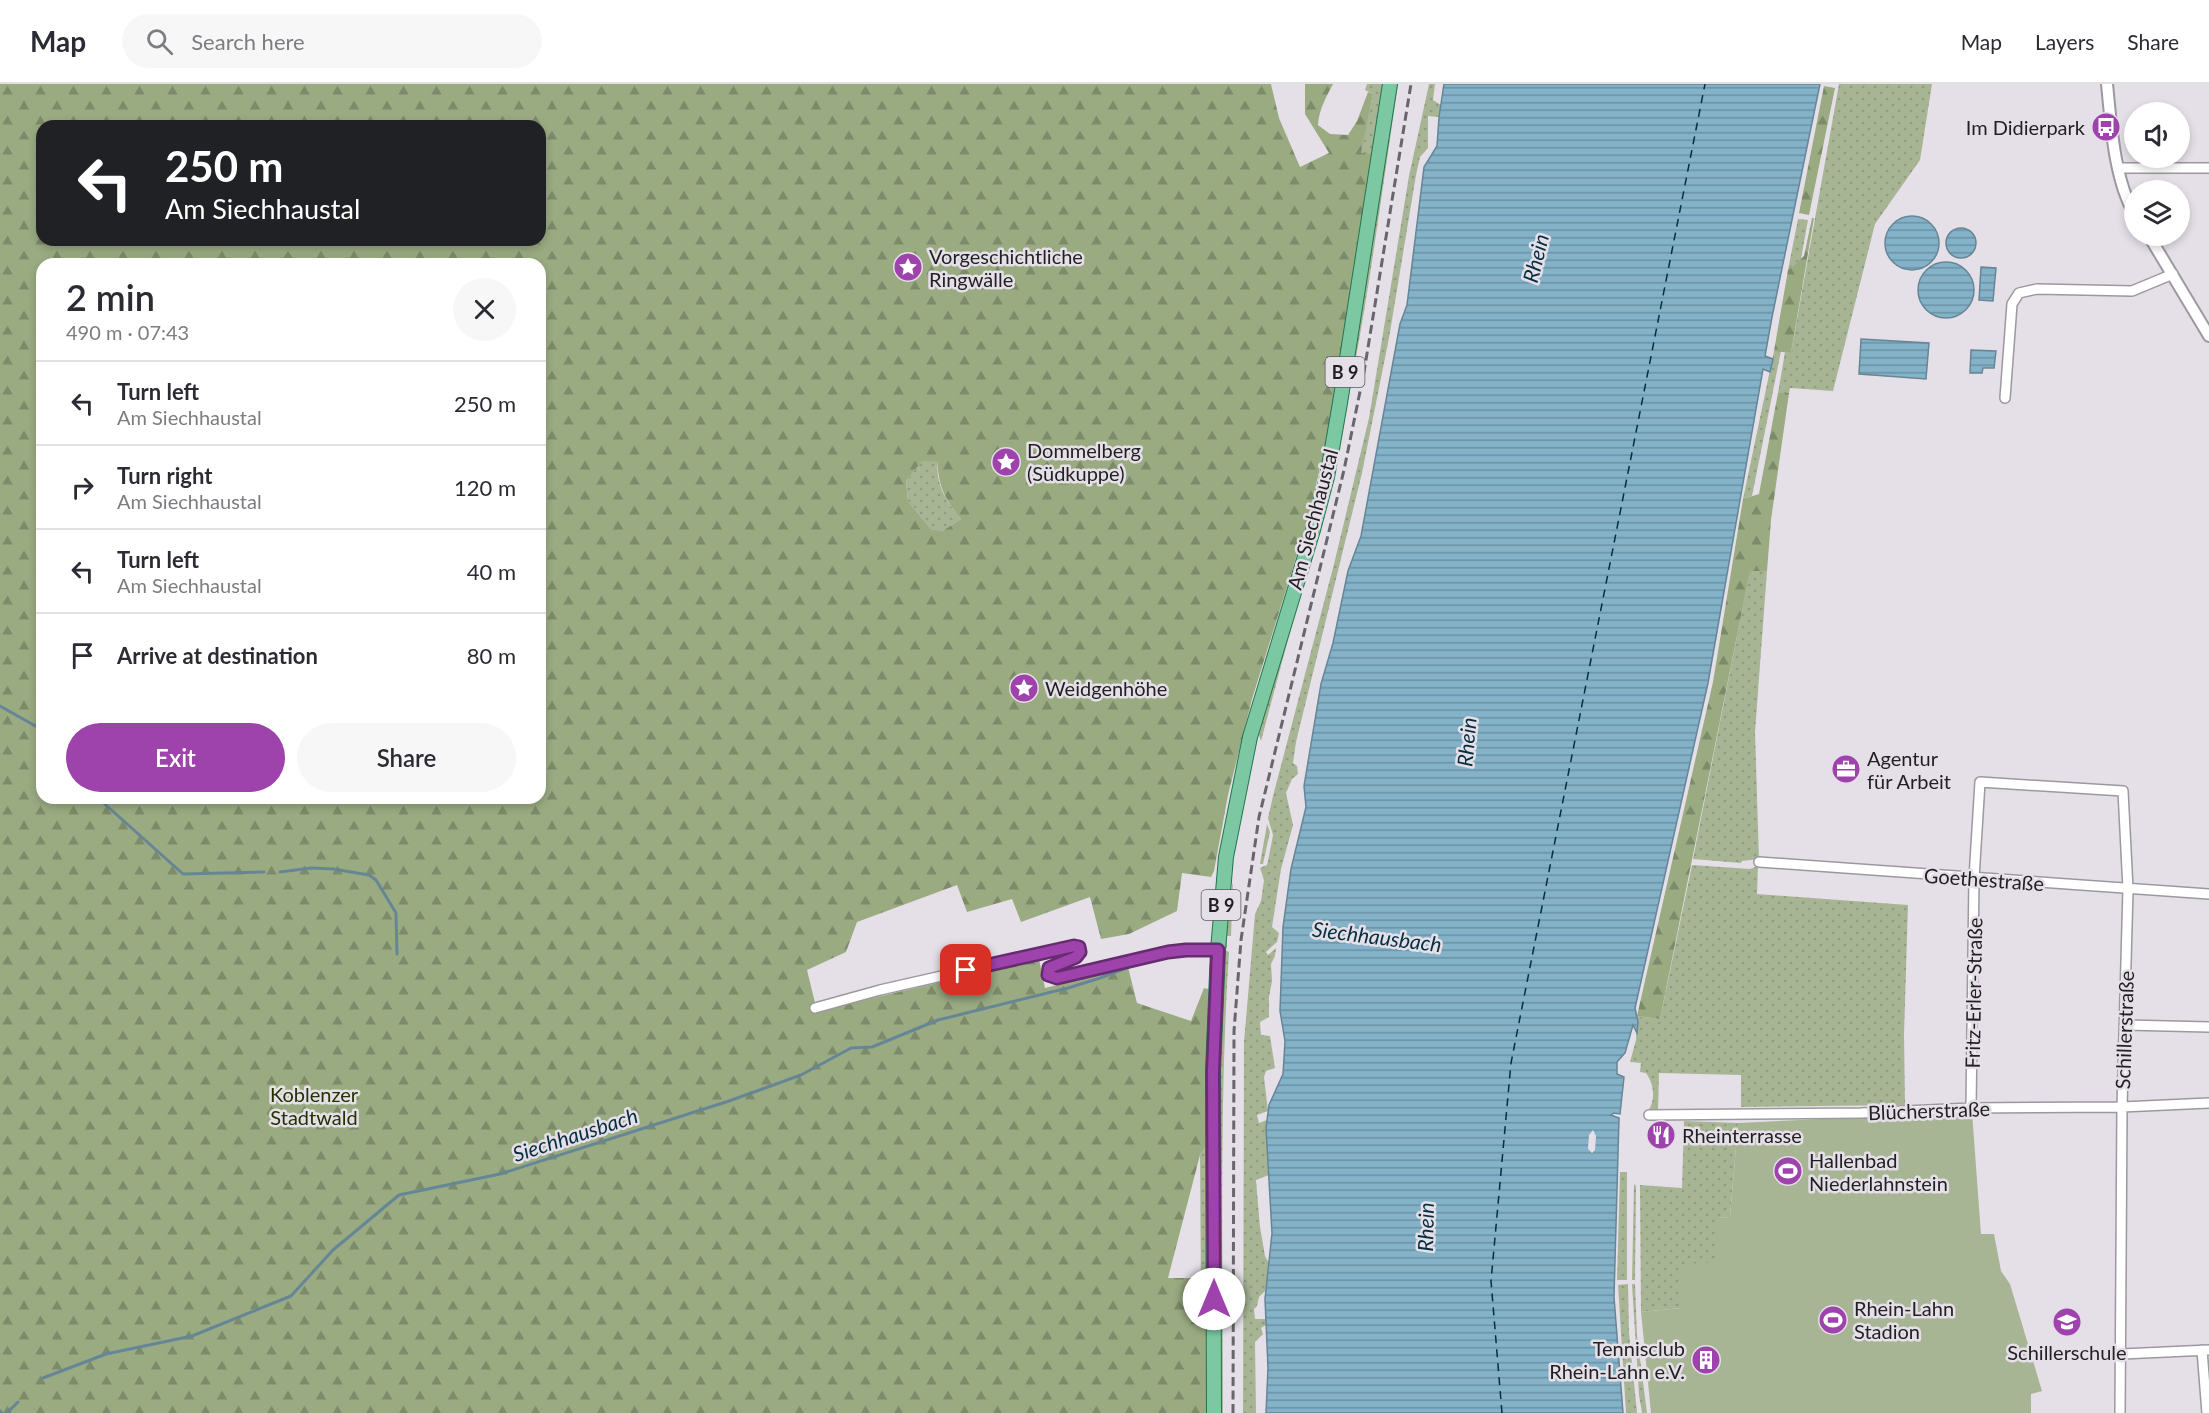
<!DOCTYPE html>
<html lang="en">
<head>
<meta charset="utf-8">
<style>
	body { margin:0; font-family:Lato,sans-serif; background:#f7f7f7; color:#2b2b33; height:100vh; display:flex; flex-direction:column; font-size:22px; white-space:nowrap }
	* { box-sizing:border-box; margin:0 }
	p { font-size:20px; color:#7c7c81 }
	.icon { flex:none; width:33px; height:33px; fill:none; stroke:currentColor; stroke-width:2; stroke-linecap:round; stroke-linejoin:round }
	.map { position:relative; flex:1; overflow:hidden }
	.side { position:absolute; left:36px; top:174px; width:510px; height:546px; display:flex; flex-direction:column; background:#fff; border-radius:18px; box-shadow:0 3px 9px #0003 }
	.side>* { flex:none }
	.banner { position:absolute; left:36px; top:36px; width:510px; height:126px; border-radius:18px; box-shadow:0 3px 9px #0003; background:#202124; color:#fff; overflow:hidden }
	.buttons { position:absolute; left:2124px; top:18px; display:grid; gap:12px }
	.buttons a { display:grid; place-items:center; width:66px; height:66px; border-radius:50%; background:#fff; box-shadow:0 3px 9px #0003; font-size:30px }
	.pin { position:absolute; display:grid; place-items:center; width:51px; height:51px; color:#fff; margin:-26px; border-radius:12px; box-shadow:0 3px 9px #0006 }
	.me { position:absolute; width:66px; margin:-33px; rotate:0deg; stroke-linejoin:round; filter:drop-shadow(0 0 4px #0008) }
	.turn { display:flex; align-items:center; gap:21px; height:126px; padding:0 30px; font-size:27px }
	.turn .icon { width:78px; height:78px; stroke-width:2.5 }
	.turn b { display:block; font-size:42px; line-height:51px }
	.round { display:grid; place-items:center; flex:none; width:63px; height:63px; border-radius:32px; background:#f7f7f7 }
	.summary { display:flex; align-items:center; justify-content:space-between; height:102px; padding:0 30px }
	h1 { font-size:36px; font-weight:600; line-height:45px }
	.cta { display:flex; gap:12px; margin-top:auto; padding:12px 30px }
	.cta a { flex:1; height:69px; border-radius:36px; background:#9e42ac; color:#fff; font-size:24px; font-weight:600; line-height:69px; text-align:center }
	.cta a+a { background:#f7f7f7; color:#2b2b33 }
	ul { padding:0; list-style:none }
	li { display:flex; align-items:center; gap:18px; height:84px; padding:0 30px; border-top:2px solid #e1e1e2 }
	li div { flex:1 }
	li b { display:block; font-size:22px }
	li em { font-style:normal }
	header { display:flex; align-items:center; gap:36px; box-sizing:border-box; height:84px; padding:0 30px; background:#fff; border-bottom:2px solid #e1e1e2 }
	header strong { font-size:28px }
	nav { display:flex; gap:33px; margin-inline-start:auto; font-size:21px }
	.search { width:420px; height:54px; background:#f7f7f7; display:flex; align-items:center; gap:15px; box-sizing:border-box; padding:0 21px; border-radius:33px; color:#7c7c81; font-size:22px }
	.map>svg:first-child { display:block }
	.green { fill:url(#green-dots) }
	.forest { fill:url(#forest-firs); fill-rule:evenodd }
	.pitch { fill:#a8b595 }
	.water { fill:url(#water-rules); stroke:#668697; stroke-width:1.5 }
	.pier { fill:#e5e0e8 }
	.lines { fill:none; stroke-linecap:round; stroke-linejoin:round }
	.stream { stroke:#668697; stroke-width:3 }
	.ferry { stroke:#052f41; stroke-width:1.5; stroke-dasharray:8 6; stroke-linecap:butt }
	.minor-casing { stroke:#9c989f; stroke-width:12 }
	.tertiary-casing { stroke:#9c989f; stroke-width:14 }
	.primary-casing { stroke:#23754e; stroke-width:16 }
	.minor { stroke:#fff; stroke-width:9 }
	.tertiary { stroke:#fff; stroke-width:10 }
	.primary { stroke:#7cc8a3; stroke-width:14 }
	.rail { stroke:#69656a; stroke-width:3; stroke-dasharray:9 4.5; stroke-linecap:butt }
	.route-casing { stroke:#672b70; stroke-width:15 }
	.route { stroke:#9e42ac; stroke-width:10 }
	.labels { text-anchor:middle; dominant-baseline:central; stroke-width:5; stroke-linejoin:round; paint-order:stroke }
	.shield { fill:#e5e0e8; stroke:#5c595d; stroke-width:1.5 }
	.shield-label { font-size:18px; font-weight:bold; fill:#211f22 }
	.poi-label { font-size:20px; fill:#211f22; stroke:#e5e0e8; text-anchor:start }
	.street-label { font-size:20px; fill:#211f22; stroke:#e5e0e8 }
	.park-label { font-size:20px; fill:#233202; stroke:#e5e0e8 }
	.water-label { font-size:21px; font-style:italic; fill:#052f41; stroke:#e5e0e8 }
</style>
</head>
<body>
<header>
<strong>Map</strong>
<div class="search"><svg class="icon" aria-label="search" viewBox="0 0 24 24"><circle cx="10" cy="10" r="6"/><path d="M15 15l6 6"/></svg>Search here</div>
<nav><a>Map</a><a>Layers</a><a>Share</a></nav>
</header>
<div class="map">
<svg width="2209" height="1329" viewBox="0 0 2209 1329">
	<defs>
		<pattern id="green-dots" width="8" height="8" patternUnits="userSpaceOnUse" patternTransform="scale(1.5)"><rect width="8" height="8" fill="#a8b595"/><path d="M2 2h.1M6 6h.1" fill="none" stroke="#909b80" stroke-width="1.8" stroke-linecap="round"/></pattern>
		<pattern id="forest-firs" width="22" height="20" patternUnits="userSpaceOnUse" patternTransform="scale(1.5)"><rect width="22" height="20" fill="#9aab82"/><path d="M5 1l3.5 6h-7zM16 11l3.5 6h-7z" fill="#7d8b6a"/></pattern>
		<pattern id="water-rules" width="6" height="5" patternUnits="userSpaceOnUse" patternTransform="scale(1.5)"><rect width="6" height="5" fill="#84b2c9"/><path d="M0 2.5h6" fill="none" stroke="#6c90a3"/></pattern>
	</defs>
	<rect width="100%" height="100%" fill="#e5e0e8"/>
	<!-- green -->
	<path class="green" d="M1367 0H1383L1372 70H1360L1373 10 1365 6Z
		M1395 0H1398C1379 128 1363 258 1333 385Z
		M1429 0H1435L1433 16 1441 21 1439 33 1428 32V64L1420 73 1416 91 1389 254 1362 389 1296 658 1293 679 1297 682 1298 690 1292 695 1286 709 1293 741 1281 785 1272 843 1279 849 1277 858 1266 868 1268 871 1276 864 1275 872 1271 880 1272 897 1269 913V933L1260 938 1261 951 1270 952 1275 984 1266 987 1264 993 1268 1027 1257 1031 1259 1039 1267 1036 1269 1091 1256 1096 1260 1143 1265 1172 1269 1179 1266 1206 1259 1213 1257 1222 1254 1225 1255 1235H1266V1241L1261 1244 1263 1250 1255 1258 1256 1329H1243L1244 958 1255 830 1261 817 1264 796 1260 784 1267 781 1268 777 1273 751 1268 734 1273 712 1334 480 1369 334 1409 92Z
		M1839 0H1932L1920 76 1875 140 1833 307 1790 304 1789 309H1778L1785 268 1791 269Z
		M1798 135 1808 136 1801 175 1788 186Z
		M1774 267H1781L1752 412 1743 415Z
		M922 376 938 378C935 400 947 419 961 435L942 447 931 445 908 417 906 397Z
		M1319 439 1261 657 1257 645Z
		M1750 486 1767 487 1755 648 1759 775 1742 777 1741 779 1693 775Z
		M1267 740 1270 748 1263 780H1260Z
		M1692 781 1750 785 1758 782 1757 810 1908 821 1904 951 1905 1021 1741 1023V991L1659 989 1658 1027H1648C1656 1016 1654 1000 1646 989L1640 988 1641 979 1630 978 1636 956 1637 932 1660 935Z
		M1233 798 1231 852H1227V864L1222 863 1225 837Z
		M1223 866 1229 868C1219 1021 1223 1176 1223 1329H1218V996Z
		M1684 1037 1738 1039 1730 1133 1718 1134V1179L1681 1224 1641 1228 1640 1101 1682 1104Z
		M1207 1061 1209 1210 1201 1209 1200 1071Z
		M1620 1088H1627V1196H1617Z
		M1634 1100 1636 1102 1635 1196H1632Z
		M1628 1200 1629 1249 1637 1329H1626L1618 1201Z
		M1632 1200H1635L1637 1251 1647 1329H1642L1639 1311Z"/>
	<!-- forest -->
	<path class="forest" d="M0 0H1271L1279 34 1300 83 1329 69 1305 30V0H1333C1326 13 1319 26 1318 41L1330 50 1348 51 1357 37 1368 8 1373 10 1361 69 1372 70 1328 350 1308 435 1252 615 1228 711 1214 787 1211 793 1182 789 1177 827 1129 850 1101 855 1090 813 1021 838 1012 815 967 828 957 801 857 838 846 868 807 886 817 927 1039 875 1045 904 1128 883 1137 919 1191 937 1204 904 1208 905 1207 1061 1200 1071 1168 1194H1201V1209L1209 1210 1207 1329H0ZM42 42H540V156H42ZM42 180H540V714H42ZM922 377 938 378C937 400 946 418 961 435L942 447 931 445 908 417 906 397Z
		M1824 2 1835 4 1809 131 1799 129Z
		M1812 134H1814L1791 269 1774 267 1788 186 1804 172Z
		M1778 309H1789L1771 436 1767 487H1750L1660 935 1637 932 1713 598 1743 415 1759 410Z"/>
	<!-- pitch -->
	<path class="pitch" d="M1972 1028 1981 1150H1994L2001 1187 2010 1200 2042 1307 2031 1310V1329H1651L1641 1228 1681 1224 1682 1180 1718 1178V1134L1730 1133 1738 1039Z"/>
	<!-- water -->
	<path class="water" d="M1444 0H1820L1772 233 1765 272 1773 275 1770 288 1763 285 1708 599 1635 924 1638 938 1637 949 1633 941 1625 969 1617 978V990L1624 993 1620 1030 1614 1029 1611 1031 1619 1034 1614 1213 1623 1329H1266L1268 1284 1265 1215 1272 1149 1266 1044 1269 1021 1283 990 1285 957 1280 927 1283 843 1291 785 1306 723 1304 702 1321 600 1333 559 1348 487 1361 452 1400 240 1407 221 1424 83 1437 62 1439 33Z
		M1885 159a27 27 0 1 1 54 0a27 27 0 1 1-54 0Z
		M1946 159a15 15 0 1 1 30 0a15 15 0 1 1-30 0Z
		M1918 206a28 28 0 1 1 56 0a28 28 0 1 1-56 0Z
		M1981 183 1996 184 1993 217 1979 216Z
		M1861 255 1929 259 1926 295 1859 290Z
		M1971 266 1996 267 1994 284H1983L1982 289H1970Z"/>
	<!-- pier -->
	<path class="pier" d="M1593 1046 1596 1052 1595 1066 1592 1069 1588 1065 1589 1051Z"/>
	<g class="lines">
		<!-- stream -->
		<path class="stream" d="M0 622 39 644 42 643
			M98 714 183 790 264 788
			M280 788 311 784 333 785 369 791 376 796 396 829 397 870
			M43 1294 106 1270 192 1252 291 1212 333 1166 399 1111 500 1090 729 1017 801 991 851 964 872 963 938 936 1068 904 1100 894 1142 878
			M0 1327 2 1329
			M7 1329 18 1318"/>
		<!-- ferry -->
		<path class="ferry" d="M1502 1329 1491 1197 1511 979 1705 0"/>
		<!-- minor casing -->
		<g class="minor-casing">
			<path id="minor" d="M2119 84H2209
				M2005 314 2012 220 2019 209 2037 205 2132 207 2173 190
				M1759 778 2209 810
				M815 924 880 906 1074 862 1079 863 1078 871 1049 884 1047 889 1049 892 1057 894 1168 868 1186 866H1218
				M2125 941 2209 943
				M1971 1024 1974 794 1980 698 2123 707 2128 805 2122 1023 2120 1329
				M1649 1031 1861 1029 1971 1024 2122 1023 2209 1019
				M2202 1266 2207 1329
				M2122 1270 2209 1266"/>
		</g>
		<!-- tertiary casing -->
		<g class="tertiary-casing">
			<path id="tertiary" d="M2107 0C2111 39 2114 95 2134 129
				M2149 152 2209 252"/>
		</g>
		<!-- primary casing -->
		<g class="primary-casing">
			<path id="primary" d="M1214 1329 1213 987 1218 866 1226 773 1250 653 1313 446 1327 393 1340 319 1390 0"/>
		</g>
		<!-- minor -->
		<use href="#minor" class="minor"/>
		<!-- tertiary -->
		<use href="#tertiary" class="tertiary"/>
		<!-- primary -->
		<use href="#primary" class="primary"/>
		<!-- rail -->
		<path class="rail" d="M1233 1329 1234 947 1241 856 1259 733 1344 386 1364 288 1411 0"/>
	</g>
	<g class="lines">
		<!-- route casing -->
		<g class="route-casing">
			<path id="route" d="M966 886 1074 862 1079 863 1080 868 1076 873 1049 884 1048 891 1057 894 1168 868 1186 866H1218L1213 987 1214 1215"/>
		</g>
		<!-- route -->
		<use href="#route" class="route"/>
	</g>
	<!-- icons -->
	<defs>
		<g id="bus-disc" transform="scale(1.5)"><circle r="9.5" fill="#9e42ac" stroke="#e5e0e8"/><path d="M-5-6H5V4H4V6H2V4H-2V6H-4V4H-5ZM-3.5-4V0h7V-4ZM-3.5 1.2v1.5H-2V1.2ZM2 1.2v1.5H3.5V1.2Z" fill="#fff"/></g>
		<g id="sight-disc" transform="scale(1.5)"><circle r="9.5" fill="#9e42ac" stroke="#e5e0e8"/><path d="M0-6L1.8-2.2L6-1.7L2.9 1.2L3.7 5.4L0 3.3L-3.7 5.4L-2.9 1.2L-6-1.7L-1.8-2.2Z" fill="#fff"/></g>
		<g id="office-disc" transform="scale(1.5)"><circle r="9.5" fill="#9e42ac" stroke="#e5e0e8"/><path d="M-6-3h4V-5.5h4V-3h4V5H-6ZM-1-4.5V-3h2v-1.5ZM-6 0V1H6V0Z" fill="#fff"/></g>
		<g id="restaurant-disc" transform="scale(1.5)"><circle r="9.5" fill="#9e42ac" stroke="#e5e0e8"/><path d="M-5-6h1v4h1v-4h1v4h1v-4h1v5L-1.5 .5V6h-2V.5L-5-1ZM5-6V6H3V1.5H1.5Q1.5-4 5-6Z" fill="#fff"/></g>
		<g id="stadium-disc" transform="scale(1.5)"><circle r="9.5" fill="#9e42ac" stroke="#e5e0e8"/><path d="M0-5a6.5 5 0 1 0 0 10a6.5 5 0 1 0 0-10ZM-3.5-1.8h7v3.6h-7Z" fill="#fff"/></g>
		<g id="school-disc" transform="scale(1.5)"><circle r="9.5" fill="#9e42ac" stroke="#e5e0e8"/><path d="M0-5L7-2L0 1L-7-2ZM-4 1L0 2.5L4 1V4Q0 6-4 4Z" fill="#fff"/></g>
		<g id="building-disc" transform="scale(1.5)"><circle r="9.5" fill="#9e42ac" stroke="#e5e0e8"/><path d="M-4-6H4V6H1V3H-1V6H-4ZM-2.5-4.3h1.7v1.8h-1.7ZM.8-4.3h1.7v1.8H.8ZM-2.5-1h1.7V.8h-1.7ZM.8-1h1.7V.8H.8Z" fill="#fff"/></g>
	</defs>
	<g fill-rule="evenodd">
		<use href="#bus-disc" x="2106" y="43"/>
		<use href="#sight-disc" x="908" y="183"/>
		<use href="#sight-disc" x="1006" y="378"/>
		<use href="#sight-disc" x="1024" y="604"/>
		<use href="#office-disc" x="1846" y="685"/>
		<use href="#restaurant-disc" x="1661" y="1051"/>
		<use href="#stadium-disc" x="1788" y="1087"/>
		<use href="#stadium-disc" x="1833" y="1236"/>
		<use href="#school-disc" x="2067" y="1238"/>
		<use href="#building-disc" x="1706" y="1276"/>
	</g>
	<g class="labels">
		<!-- shield labels -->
		<g class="shield">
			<rect x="1325.5" y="273" width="39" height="30" rx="4.5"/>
			<rect x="1201.5" y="806" width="39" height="30" rx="4.5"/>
		</g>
		<g class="shield-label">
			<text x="1345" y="288">B 9</text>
			<text x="1221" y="821">B 9</text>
		</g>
		<!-- poi labels -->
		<g class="poi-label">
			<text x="2085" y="43" text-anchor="end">Im Didierpark</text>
			<text x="929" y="172">Vorgeschichtliche<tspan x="929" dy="23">Ringwälle</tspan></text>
			<text x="1027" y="366">Dommelberg<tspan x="1027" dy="23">(Südkuppe)</tspan></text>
			<text x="1045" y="604">Weidgenhöhe</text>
			<text x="1867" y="674">Agentur<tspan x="1867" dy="23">für Arbeit</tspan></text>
			<text x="1682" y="1051">Rheinterrasse</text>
			<text x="1809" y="1076">Hallenbad<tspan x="1809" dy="23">Niederlahnstein</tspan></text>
			<text x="1854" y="1224">Rhein-Lahn<tspan x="1854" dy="23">Stadion</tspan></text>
			<text x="1685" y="1264" text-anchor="end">Tennisclub<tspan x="1685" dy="23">Rhein-Lahn e.V.</tspan></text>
			<text x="2067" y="1268" text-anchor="middle">Schillerschule</text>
		</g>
		<!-- street labels -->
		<g class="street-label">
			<text transform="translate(1312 435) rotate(-75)">Am Siechhaustal</text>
			<text transform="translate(1984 795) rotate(4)">Goethestraße</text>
			<text transform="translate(1973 909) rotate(-89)">Fritz-Erler-Straße</text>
			<text transform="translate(2124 946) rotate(-88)">Schillerstraße</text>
			<text transform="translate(1929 1026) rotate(-2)">Blücherstraße</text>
		</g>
		<!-- park labels -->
		<g class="park-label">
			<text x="314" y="1010">Koblenzer<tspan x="314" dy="23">Stadtwald</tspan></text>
		</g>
		<!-- water labels -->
		<g class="water-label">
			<text transform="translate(1535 174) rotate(-76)">Rhein</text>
			<text transform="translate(1466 658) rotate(-85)">Rhein</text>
			<text transform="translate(1377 852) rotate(7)">Siechhausbach</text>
			<text transform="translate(575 1050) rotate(-18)">Siechhausbach</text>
			<text transform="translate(1425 1143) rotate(-89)">Rhein</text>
		</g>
	</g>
</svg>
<div class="buttons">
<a><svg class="icon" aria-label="sound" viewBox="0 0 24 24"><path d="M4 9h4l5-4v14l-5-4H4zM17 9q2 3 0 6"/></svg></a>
<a><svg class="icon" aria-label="layers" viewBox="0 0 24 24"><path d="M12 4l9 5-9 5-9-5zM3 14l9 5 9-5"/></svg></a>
</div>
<div class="pin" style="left:966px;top:886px;background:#d93025"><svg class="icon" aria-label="arrive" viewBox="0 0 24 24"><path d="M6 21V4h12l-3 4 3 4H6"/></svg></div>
<svg class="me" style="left:1214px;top:1215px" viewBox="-20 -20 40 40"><circle r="19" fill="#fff"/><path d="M0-13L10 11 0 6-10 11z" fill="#9e42ac"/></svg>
<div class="banner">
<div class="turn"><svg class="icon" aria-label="left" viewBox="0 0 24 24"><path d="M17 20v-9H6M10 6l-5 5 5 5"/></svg><div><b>250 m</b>Am Siechhaustal</div></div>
</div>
<section class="side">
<div class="summary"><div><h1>2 min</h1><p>490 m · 07:43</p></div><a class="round"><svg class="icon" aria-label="close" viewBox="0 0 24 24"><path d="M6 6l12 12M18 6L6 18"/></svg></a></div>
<ul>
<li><svg class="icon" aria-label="left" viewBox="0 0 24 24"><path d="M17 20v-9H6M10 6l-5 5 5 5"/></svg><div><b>Turn left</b><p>Am Siechhaustal</p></div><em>250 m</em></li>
<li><svg class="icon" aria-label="right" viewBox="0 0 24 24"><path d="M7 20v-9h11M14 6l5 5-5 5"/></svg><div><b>Turn right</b><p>Am Siechhaustal</p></div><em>120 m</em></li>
<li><svg class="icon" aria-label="left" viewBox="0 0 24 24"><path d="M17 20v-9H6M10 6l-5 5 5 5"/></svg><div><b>Turn left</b><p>Am Siechhaustal</p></div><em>40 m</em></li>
<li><svg class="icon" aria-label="arrive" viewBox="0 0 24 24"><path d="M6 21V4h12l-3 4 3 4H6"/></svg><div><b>Arrive at destination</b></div><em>80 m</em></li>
</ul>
<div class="cta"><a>Exit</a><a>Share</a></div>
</section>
</div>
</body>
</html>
